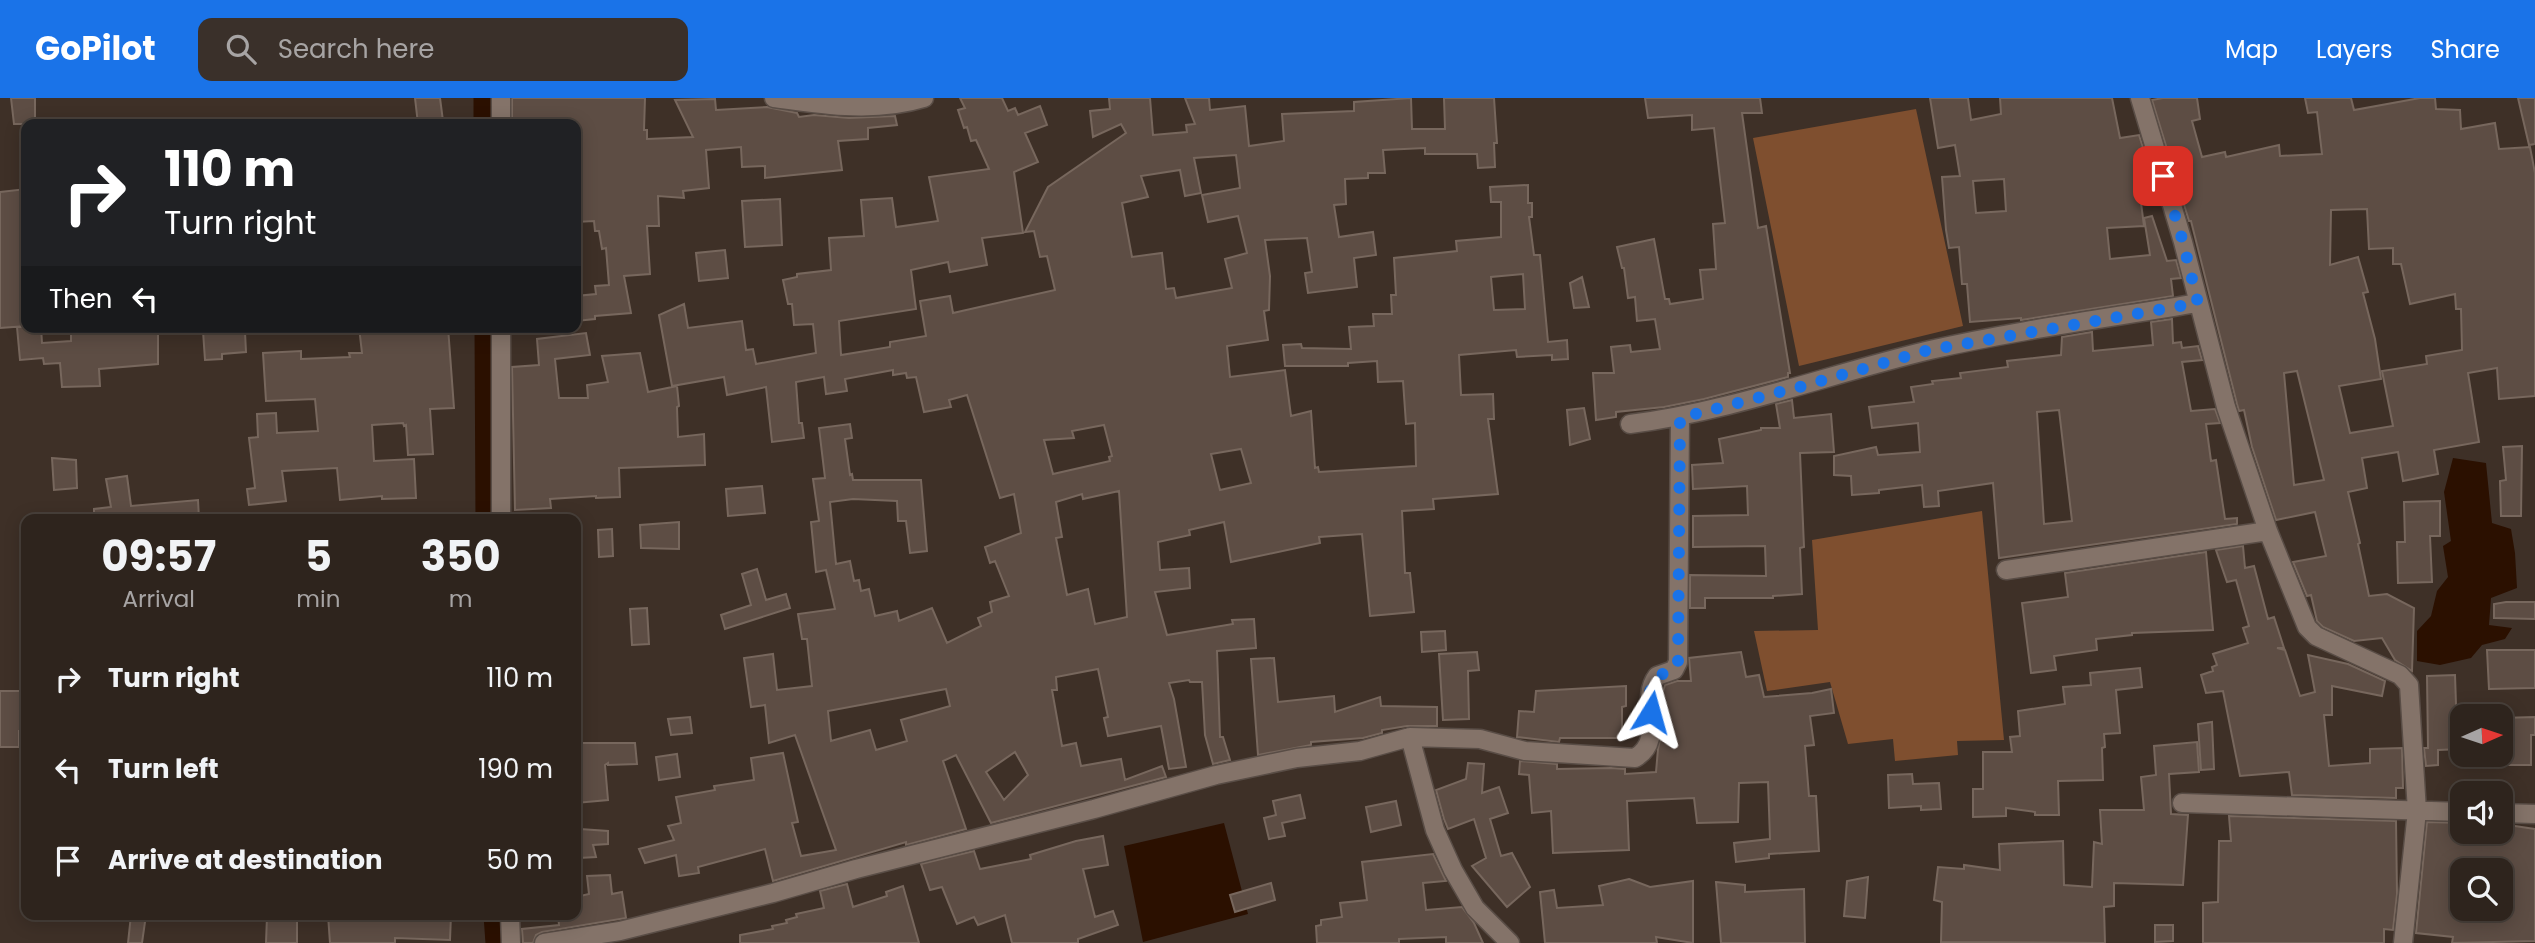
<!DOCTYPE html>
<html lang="en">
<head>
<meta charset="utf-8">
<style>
	body { margin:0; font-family:Poppins,sans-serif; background:#3a302a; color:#f1f3f6; height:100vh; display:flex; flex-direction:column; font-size:26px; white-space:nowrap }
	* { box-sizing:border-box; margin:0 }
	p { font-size:23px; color:#a7a4a4 }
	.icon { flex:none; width:38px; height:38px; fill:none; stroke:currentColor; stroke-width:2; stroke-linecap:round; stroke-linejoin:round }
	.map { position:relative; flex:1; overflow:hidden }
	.side { position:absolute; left:21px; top:416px; width:560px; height:406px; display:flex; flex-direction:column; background:#2e241d; border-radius:14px; box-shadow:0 4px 18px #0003,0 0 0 2px #49413b }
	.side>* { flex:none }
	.top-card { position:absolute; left:21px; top:21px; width:560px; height:214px; border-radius:14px; box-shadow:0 4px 18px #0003,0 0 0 2px #49413b; background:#202124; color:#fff; overflow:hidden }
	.needle { width:46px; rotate:87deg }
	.controls { position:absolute; left:2450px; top:606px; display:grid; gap:14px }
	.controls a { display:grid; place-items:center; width:63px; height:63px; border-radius:14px; background:#2e241d; box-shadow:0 4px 18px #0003,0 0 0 2px #49413b; font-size:35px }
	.pin { position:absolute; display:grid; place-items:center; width:60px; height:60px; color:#fff; margin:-30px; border-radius:14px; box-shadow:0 4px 10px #0006 }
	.me { position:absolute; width:77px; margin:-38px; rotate:8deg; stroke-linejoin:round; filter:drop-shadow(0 0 5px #0008) }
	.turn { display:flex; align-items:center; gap:24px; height:147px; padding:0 28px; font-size:32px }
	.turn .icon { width:91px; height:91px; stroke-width:2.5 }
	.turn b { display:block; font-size:49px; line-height:60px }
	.then { display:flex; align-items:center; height:66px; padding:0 28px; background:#0003; gap:14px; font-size:26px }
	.eta { display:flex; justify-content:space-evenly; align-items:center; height:119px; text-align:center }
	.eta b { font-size:42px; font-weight:700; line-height:49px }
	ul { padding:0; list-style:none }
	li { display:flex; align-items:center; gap:21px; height:91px; padding:0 28px }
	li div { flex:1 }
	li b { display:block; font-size:26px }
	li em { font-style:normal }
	header { display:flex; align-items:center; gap:42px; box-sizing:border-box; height:98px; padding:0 35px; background:#1a73e8; color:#fff }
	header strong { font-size:33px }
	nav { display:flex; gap:38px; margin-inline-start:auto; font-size:24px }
	.search { width:490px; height:63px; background:#3a302a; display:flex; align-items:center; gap:18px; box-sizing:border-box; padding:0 24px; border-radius:14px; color:#a7a4a4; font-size:26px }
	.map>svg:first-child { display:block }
	.green { fill:#7f4f2f }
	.water { fill:#2b1000 }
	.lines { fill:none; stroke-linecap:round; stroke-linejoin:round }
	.canal { stroke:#2b1000; stroke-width:19 }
	.building { fill:#5d4d44; stroke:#77675d; stroke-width:2; fill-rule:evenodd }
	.minor-casing { stroke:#594d46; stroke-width:21 }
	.minor { stroke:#847369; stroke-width:18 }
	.route { stroke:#1a73e8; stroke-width:12; stroke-dasharray:0 21.6 }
</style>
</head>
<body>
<header>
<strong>GoPilot</strong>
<div class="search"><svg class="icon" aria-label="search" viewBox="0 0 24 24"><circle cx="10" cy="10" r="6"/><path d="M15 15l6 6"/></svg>Search here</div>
<nav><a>Map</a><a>Layers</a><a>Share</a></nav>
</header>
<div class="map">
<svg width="2535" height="845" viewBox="0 0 2535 845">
	<rect width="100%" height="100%" fill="#3e3027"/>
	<!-- green -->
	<path class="green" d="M1916 11 1963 228 1799 268 1753 40Z
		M1982 413 2004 642 1957 643 1958 657 1895 663 1893 641 1848 646 1830 584 1767 593 1754 533 1818 532 1812 442Z"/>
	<!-- water -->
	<path class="water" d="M2453 360 2486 365 2492 425 2511 431 2515 455 2517 490 2491 500 2489 527 2512 530 2505 541 2482 547 2471 560 2440 567 2417 563V533L2431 518 2437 493 2448 479 2443 448 2451 443 2444 394Z
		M1224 725 1248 816 1143 844 1124 748Z"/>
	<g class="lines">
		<!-- canal -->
		<path class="canal" d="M483 26V0
			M484 229 485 422
			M493 817 495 845"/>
	</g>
	<!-- building -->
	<path class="building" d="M11 0H35V26H14Z
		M415 0H440L443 23 418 26Z
		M512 0H645L644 32H647V41L693 39 675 2 715 1 716 12 767 9 797 15 799 19 814 17 849 20 895 18 897 27 868 30V41L838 43 842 72 765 80V68L742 69 741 49 706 52 709 90 683 93 684 100 658 98 659 128H647L650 176 624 178 631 215 595 218V221L576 223V198L596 196 595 188 609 187 606 150 602 151 599 133H595L594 123 576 124V26H512Z
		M960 0H1002L1008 13 1015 10 1018 17 1040 8 1047 27 1025 35 1038 64 1014 74 1023 135 982 140 987 167 950 174 948 164 911 172 916 211 839 223 841 257 890 249V244L926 238 920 203 950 198 953 215 1055 192 1047 158 1040 159 1034 133 1025 134 1048 89 1126 35 1121 26 1093 39 1090 13 1110 11 1109 0H1150L1153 37 1187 34 1186 27 1195 26 1185 0H1209L1210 12 1245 8 1249 48 1284 43 1282 16 1354 13V4L1411 0 1412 31H1445L1444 0H1494L1497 45H1494L1495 69 1478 70 1477 56H1425V50L1383 52 1385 75H1368V80L1345 81 1346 106 1334 107 1339 139 1373 134 1376 157 1354 160 1357 189 1308 195 1305 175 1312 174 1307 140 1265 142 1270 178 1269 212 1264 213 1268 242 1227 248 1230 279 1285 272 1291 318 1311 313 1315 370 1318 369 1319 374 1416 368 1415 325 1406 326 1403 283 1378 284 1377 263 1348 265V268H1285L1283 247 1301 246 1302 250 1351 251 1349 229 1374 228 1373 216H1392L1391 197H1396L1394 160 1457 153 1456 143 1501 139V104H1491L1490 89 1528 87V105H1532V119H1529L1534 157H1540L1548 244 1567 242 1568 261 1552 262V257L1517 259 1516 252 1459 257 1461 297 1493 296 1494 321H1488L1498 396 1433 401 1434 411 1402 413 1405 475H1410L1414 514 1370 518 1362 436 1319 439 1320 445 1231 464 1224 424 1189 432 1190 437 1158 444 1160 472 1189 470 1190 490 1155 494 1167 537 1233 526 1232 522 1254 521 1256 550 1217 553 1220 639H1223L1230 662 1213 666 1205 637 1202 584H1190L1189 582 1169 585 1174 601 1186 669 1169 671 1161 628 1108 638 1104 620 1108 619 1098 571 1056 579 1057 592H1052L1062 648 1076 645 1081 668 1121 661 1125 682 1162 668 1166 679 991 725 956 657 943 663 966 731 906 747V744L773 783 765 751 698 769 699 775 679 778 676 757 645 765 639 751 674 742 668 728 681 725 676 699 715 692 714 688 754 682 751 660 783 655 798 724 792 725 801 758 836 752 795 637 769 645 765 607 751 609 744 560 773 556 777 592 812 588 807 541H802L798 516 835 511 826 472 816 474 811 424 819 423 813 381 825 380 819 330 850 326 852 340 845 341 850 377 852 376 853 382H921L927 453 910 455 906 423H898L897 403 853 401 830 404 836 466 850 463 854 483 859 482 861 493 869 491 875 518 897 513 899 523 932 510 947 545 981 528 978 520 992 514 990 504 1009 498 995 463 990 465 985 449 1021 435 1014 396 1000 400 967 297 949 302 951 309 924 314 916 279 907 280 906 275 893 277V272L845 281 847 293 826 296 824 279 796 284 799 325H802L804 340 772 344 766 289 727 297 724 279 672 288 659 217 684 206 688 230 742 223 746 252 753 251 756 266 816 255 813 226 794 227 792 206H788L783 182 797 179V176L831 172 829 140 864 138 861 102 892 100 896 129 938 123 929 79 989 71 976 42 971 43 967 29 964 30 958 12 965 10ZM1236 57 1240 90 1202 97 1208 124 1238 118 1247 155 1225 161 1232 190 1176 200 1174 190 1166 191 1162 155 1132 159 1122 105 1148 99 1141 78 1180 72 1185 98 1201 95 1194 60ZM1523 176 1525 211 1494 212 1491 179ZM1104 327 1112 358 1109 359 1110 363 1053 376 1044 342 1074 340 1072 333ZM1241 351 1251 385 1220 392 1211 356ZM1119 393 1127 519 1095 526 1088 491 1067 497 1056 440 1062 439 1056 404 1082 396 1083 401ZM946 591 950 608 901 622 907 643 876 652 870 632 831 643 828 613ZM1015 654 1028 677 1004 702 986 674Z
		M1645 0H1760L1762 15H1742L1758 130 1766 128 1790 275H1788V279L1704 301 1664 309 1616 314V319L1596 322 1593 275H1614L1611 249 1630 247 1631 254 1660 251 1655 221 1637 223 1635 199 1628 200 1624 170H1622L1617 149 1654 141 1665 201H1669L1670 206 1703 201 1700 172 1716 171 1713 126 1725 125 1714 30 1692 32V17L1648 20Z
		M1930 0H1968L1971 22 2001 16 2000 0H2112L2120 40 2139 37 2145 56 2135 58 2144 128 2107 130 2110 161 2150 157 2144 120 2152 118 2167 163 2176 162 2181 180 2171 181 2173 198 2021 222V220L1970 224 1967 186H1962L1959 149 1949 150 1946 132 1942 79 1960 78 1955 47 1938 50ZM2004 81 2006 113 1976 115 1973 83Z
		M2163 0H2197L2200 21 2192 23 2202 59 2225 54 2226 59 2279 47 2280 58 2322 56 2317 14 2308 15 2305 0H2351L2354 12 2420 0H2435L2436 11 2460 12 2461 31 2495 25 2499 51 2530 49 2535 75V298L2499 301 2497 270 2468 275 2479 344 2434 352 2438 376 2403 383 2398 354 2362 360 2367 390 2348 394 2360 445 2358 446 2369 498 2387 496 2414 510 2412 573 2395 562 2382 540 2354 543 2323 529 2317 523 2311 497 2307 498 2293 464 2326 458 2315 414 2276 422 2252 349 2244 312 2239 313 2237 306 2191 123H2189L2152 2ZM2367 111 2369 151 2393 150V166H2401L2410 206 2455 196 2456 211H2461L2462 252 2426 258 2427 266 2382 273 2393 328 2350 335 2339 288 2381 281 2375 241 2363 195 2368 194 2358 159 2330 167 2331 112ZM2297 273 2324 382 2294 387 2284 275Z
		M2518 0H2535V46L2529 47Z
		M26 91V228L0 230V94Z
		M780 101 782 147 745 149 742 103Z
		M725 152 728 180 699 183 696 155Z
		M1582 179 1589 209 1574 210 1570 185Z
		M2172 221 2173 245 2181 244 2182 250 2198 248 2202 262 2182 264 2191 313 2215 311 2220 325 2206 326 2211 363 2216 362 2225 421 2237 420V426L1999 460 1993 385 1938 393 1939 408 1924 409 1922 387 1879 392V395L1852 397 1851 378 1834 377V358L1876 349 1878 357 1920 354 1918 325 1872 330 1869 309 1914 304 1911 289 1933 286 1932 283 1961 280 1960 275 2008 269 2007 263 2061 257 2062 239 2092 234 2093 253 2153 247 2151 224ZM2059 312 2072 423 2044 426 2037 314Z
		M17 229H41L42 245 71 243V232L95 230 96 233 158 229V266L99 271 100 288 62 289 60 265 44 266 43 260 20 262Z
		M359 229H448L454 310 430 311 433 356 408 357 406 327 404 328 403 325 372 327 374 363 414 361 416 400 382 401V398L340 402 337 370 282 373 286 403 249 407 247 391 255 390 249 340 258 339 257 316 276 315 277 335 318 333 315 301 266 303 263 255 301 253V261L350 259 349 255H362Z
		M222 232 223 235 245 234 246 254 222 256V261L205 262 203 233Z
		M586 235 590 257 555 261 559 300H588L587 287 608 284 602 258 640 255 648 294 677 288 679 308 677 309 678 339 704 336 705 367 619 370 620 399 596 400V398L550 401 551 410 515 412 512 269 539 267 537 241Z
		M1792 302 1794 320 1831 316 1834 354 1800 355 1804 449 1800 450 1802 496 1773 498V500H1705V510H1690V477L1766 478 1765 448 1693 449V418L1748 417 1747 388 1693 391 1692 367 1723 365 1719 341 1761 332V330H1780L1776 306Z
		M1584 310 1590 341 1570 347 1567 312Z
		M2522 348 2521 418H2501L2500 383 2506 382 2503 349Z
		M52 360 76 362 77 390 54 392Z
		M127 378 131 408 198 402 199 421 94 422V411L111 409 106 381Z
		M762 388 765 415 728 418 726 391Z
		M2440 403V438H2430L2432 484 2398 485 2397 444H2405L2404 404Z
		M679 424V451L641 450 640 427Z
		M612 431 613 458 599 459 598 432Z
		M2243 448 2245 470 2254 468 2268 521 2274 519 2284 550H2277L2285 552 2300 598 2315 594 2308 557 2348 566 2385 583 2382 598 2332 588V617H2324L2329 668 2370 665V651L2402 650 2403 690H2396V700L2292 697 2289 674 2240 678 2223 593 2206 595 2201 577 2213 573 2212 569 2217 567 2213 556 2248 545 2243 530 2249 528 2236 482 2227 484 2216 452Z
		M2206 454 2213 532 2132 535V537L2096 541 2097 552 2054 558 2056 572 2031 575 2022 505 2068 499 2065 475Z
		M757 471 766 502 786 496 790 510 725 531 721 517 751 507 742 476Z
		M2506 504H2535V521L2494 520V506Z
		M647 510 649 546 632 547 630 511Z
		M1445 533 1446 552 1422 554 1421 534Z
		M2487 552H2535V590L2489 591Z
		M1477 554 1479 572 1468 573 1469 621 1443 622 1439 556Z
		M1741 554 1746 579 1759 577 1764 599 1812 595 1831 591 1834 615 1810 618 1814 647 1805 648 1809 698H1816L1819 753 1769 756V760L1736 764 1734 745 1770 741 1768 684 1739 685 1738 724 1697 725 1694 700 1627 703 1629 752 1553 755 1551 713 1532 715 1529 677 1519 676 1520 663 1557 666V671L1611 670 1625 671V676L1656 674 1658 651 1662 632 1661 600 1665 587 1677 583H1691L1689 560Z
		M1274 560 1278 604 1334 598 1335 614 1380 599 1381 608 1437 609V628H1407L1382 632V635L1363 640 1311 644V647L1258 657 1251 561Z
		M2140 570 2142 589 2116 592 2120 635 2104 636 2105 649 2102 650 2103 682 2058 683 2059 717H2035V714L2006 710V718L1973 719V691H1983V654H2012L2010 639 2020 638 2018 613 2065 606 2063 589 2091 587 2090 575Z
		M2455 577 2457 636 2462 635V651L2438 652V667L2426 668 2424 650H2428L2427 578Z
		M1626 588V608L1622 609V640H1560L1559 644 1517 639 1519 613 1534 614 1536 593Z
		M0 593H21V613H26V633H19V649H0Z
		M690 619 692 635 671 637 668 621Z
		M2535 619V637H2531V667H2501V620Z
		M2212 624 2214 671 2201 672 2198 626Z
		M2197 644 2199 674 2169 676 2171 716 2188 717 2183 787 2114 785V808L2104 809 2105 845 1941 844 1942 804 1934 802 1938 769 1964 771V767L2000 772 1999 746 2063 743 2064 787 2092 789 2094 744 2102 746 2100 712H2144L2141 679 2156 677 2154 648Z
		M578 645H635L637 666 608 667V665L605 667 608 702 576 705V658H580Z
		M677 656 680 679 659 682 656 659Z
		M1468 665 1484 666 1482 695 1499 689 1508 715 1490 721 1501 758 1512 755 1530 789 1507 809 1472 768 1486 760 1474 721 1448 731 1444 721 1436 692 1466 681Z
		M1912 676 1913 686 1939 685 1941 711 1921 712V708L1889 710 1888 677Z
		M1300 697 1305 720 1282 725 1285 738 1269 741 1264 720 1276 717 1273 703Z
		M1396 703 1401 727 1371 734 1366 709Z
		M2229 718 2396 723 2397 796 2393 832 2384 831V845H2203V805L2218 804 2219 743H2231Z
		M2427 724 2461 725V733H2501V726L2535 731V843L2452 845 2453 839 2416 835ZM2462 772H2501V810H2462Z
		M580 731 608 733V746L593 747 596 759 579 760 576 735 580 734Z
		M1103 738 1108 767 1083 771 1095 819 1113 813 1118 827 1078 841V845H1012L1005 817 978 827 974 819 957 826 942 789 930 792 921 766 974 753 980 771 1031 761 1030 757 1076 743Z
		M1433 756 1446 783 1423 785 1426 812 1462 809 1474 825 1483 845H1446V839L1399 841V845H1317L1316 828 1321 827V822L1342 819 1340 805 1367 802 1362 764Z
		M610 777 612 796 622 794 626 820 542 834 536 837 533 845H523L522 831 559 827 558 817H576V799L589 796 587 778Z
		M1868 779 1865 820 1844 818 1847 783Z
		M1629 781 1650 789 1693 783V845L1656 839 1657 845H1545L1540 794 1554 792 1557 810 1603 807 1599 788Z
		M1716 784 1745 787V794L1804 791 1805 845H1721Z
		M1271 785 1275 802 1235 814 1230 797Z
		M847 786 853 809 887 798 886 794 903 788 919 845H740V837L773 831 772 828 787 825 786 822 797 819 796 816 824 810 820 793Z
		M131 817H146L142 845H128Z
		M328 817H451L450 842 395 840V845H330Z
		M267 818 297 819V845H266Z
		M2155 827H2173V843L2155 844Z"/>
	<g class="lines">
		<!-- minor casing -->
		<g class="minor-casing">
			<path id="minor" d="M501 0V26
				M774 0C824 7 875 15 924 0
				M2140 0 2183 144 2226 309 2268 433 2307 529 2316 538 2400 577 2409 587 2417 713 2403 845
				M1630 326C1733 313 1829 276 1930 252 2018 232 2109 220 2198 205
				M501 422V229
				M2006 472 2268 433
				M1410 639 1480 641 1525 653 1635 660C1667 641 1638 603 1657 578L1674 572 1678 564 1680 320
				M2182 705 2462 714
				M2501 715 2535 716
				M510 817 511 845
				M544 845 620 833 773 795 856 771 1094 711 1216 677 1297 660 1360 653 1410 639 1435 732 1453 772 1475 810 1510 845"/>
		</g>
		<!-- minor -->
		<use href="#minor" class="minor"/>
	</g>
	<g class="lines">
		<!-- route -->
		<path class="route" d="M1651 614C1650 602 1647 583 1660 577 1669 573 1673 573 1678 564L1680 320 1803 288 1929 252 2198 205 2183 144 2163 78"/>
	</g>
</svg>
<div class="controls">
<a><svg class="needle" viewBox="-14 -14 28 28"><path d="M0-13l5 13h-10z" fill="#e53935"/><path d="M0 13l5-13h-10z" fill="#a7a4a4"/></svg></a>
<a><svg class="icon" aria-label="sound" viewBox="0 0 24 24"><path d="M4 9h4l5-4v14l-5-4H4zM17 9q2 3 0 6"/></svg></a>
<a><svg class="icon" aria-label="search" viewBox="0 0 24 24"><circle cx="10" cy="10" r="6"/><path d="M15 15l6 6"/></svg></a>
</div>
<div class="pin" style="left:2163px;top:78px;background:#d93025"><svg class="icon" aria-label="arrive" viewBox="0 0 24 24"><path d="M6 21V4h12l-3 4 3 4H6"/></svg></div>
<svg class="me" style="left:1651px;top:614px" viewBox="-20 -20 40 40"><path d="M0-17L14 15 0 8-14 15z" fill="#1a73e8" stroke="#fff" stroke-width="4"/></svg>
<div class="top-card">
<div class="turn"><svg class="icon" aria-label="right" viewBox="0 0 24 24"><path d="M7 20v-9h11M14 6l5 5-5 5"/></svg><div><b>110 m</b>Turn right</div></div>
<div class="then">Then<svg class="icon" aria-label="left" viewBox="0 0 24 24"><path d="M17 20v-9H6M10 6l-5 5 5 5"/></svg></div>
</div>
<section class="side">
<div class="eta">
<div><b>09:57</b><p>Arrival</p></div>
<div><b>5</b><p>min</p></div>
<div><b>350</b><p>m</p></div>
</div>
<ul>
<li><svg class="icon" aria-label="right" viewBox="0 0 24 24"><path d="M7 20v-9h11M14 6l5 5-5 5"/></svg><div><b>Turn right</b></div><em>110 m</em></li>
<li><svg class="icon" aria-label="left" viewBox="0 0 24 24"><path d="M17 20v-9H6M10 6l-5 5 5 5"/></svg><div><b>Turn left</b></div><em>190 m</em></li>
<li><svg class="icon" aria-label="arrive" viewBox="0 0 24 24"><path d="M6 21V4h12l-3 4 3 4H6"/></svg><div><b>Arrive at destination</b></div><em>50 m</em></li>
</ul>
</section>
</div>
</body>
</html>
